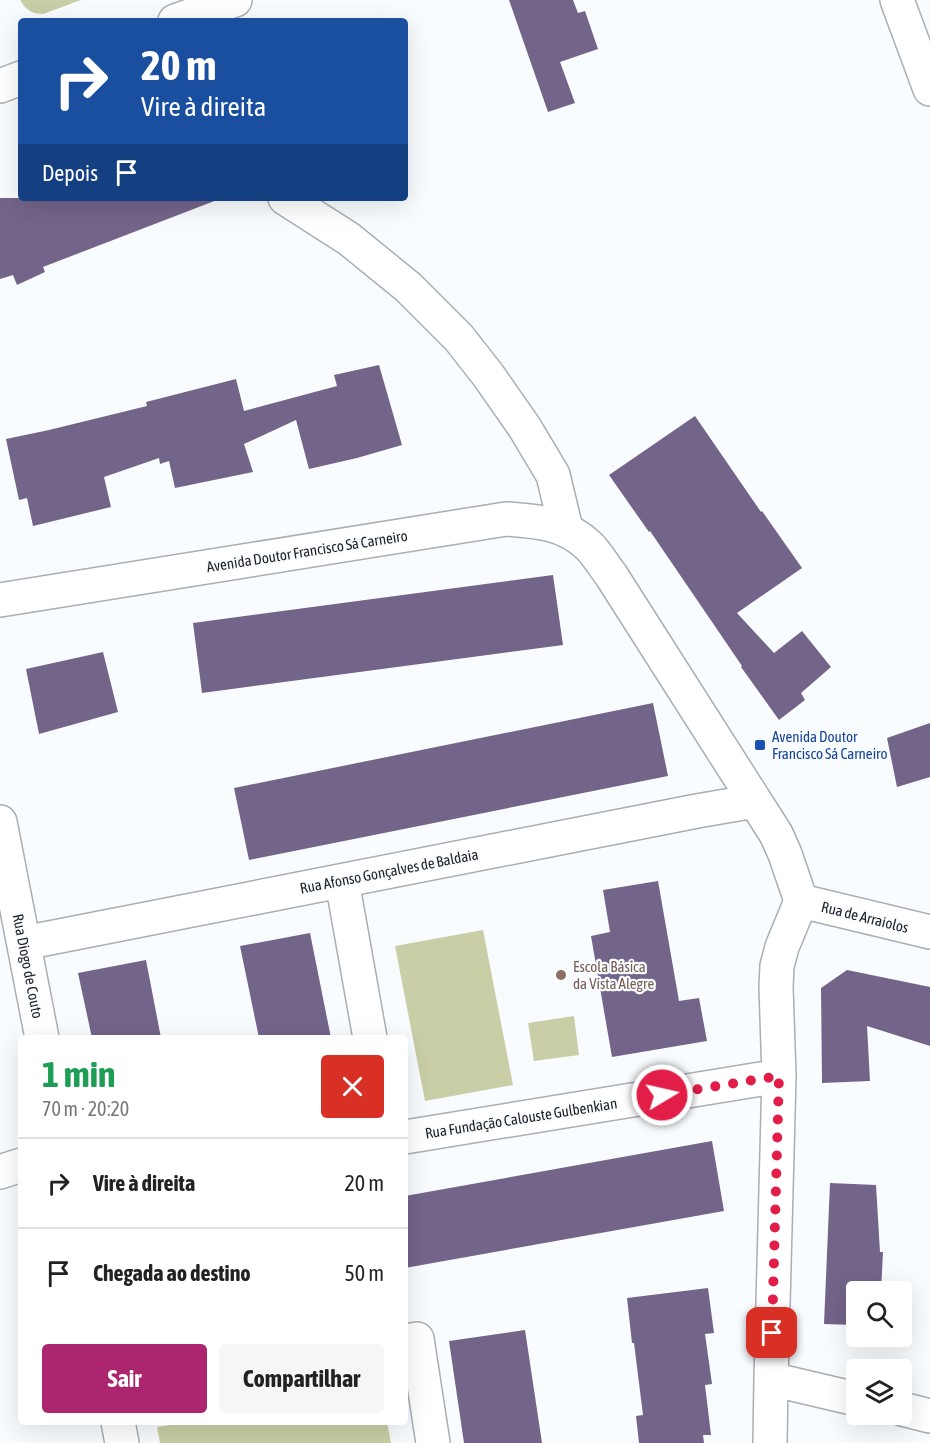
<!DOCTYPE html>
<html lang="pt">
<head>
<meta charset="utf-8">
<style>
	body { margin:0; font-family:"Asap Condensed",sans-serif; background:#f6f6f6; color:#222; height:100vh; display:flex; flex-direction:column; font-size:22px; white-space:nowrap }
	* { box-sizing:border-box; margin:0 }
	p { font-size:20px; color:#767676 }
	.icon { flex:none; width:33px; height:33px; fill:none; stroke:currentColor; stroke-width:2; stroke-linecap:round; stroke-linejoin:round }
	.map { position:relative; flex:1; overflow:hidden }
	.details { position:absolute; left:18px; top:1035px; width:390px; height:390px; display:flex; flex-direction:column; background:#fff; border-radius:6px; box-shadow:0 6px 24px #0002 }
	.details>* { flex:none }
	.hud { position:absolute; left:18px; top:18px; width:390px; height:183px; border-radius:6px; box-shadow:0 6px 24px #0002; background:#1a4fa0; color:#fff; overflow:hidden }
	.controls { position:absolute; left:846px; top:1281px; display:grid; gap:12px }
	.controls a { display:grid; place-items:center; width:66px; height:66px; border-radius:6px; background:#fff; box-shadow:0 6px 24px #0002; font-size:30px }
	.pin { position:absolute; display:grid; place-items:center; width:51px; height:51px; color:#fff; margin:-26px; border-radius:12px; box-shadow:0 3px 9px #0006 }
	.me { position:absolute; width:66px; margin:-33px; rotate:81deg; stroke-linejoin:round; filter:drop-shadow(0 0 4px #0008) }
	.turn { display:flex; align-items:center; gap:21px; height:126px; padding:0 24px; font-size:27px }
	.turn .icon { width:78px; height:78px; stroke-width:2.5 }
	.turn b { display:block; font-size:42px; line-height:51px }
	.then { display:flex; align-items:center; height:57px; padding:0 24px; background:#0003; gap:12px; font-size:22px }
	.round { display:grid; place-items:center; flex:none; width:63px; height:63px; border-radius:6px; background:#f6f6f6 }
	.summary { display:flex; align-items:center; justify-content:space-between; height:102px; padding:0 24px }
	h1 { font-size:36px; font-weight:700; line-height:45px; color:#1e9e55 }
	.primary-button { display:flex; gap:12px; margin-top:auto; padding:12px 24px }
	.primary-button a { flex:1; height:69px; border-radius:6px; background:#ab266f; color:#fff; font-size:24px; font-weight:700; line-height:69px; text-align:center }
	.primary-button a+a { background:#f6f6f6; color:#222 }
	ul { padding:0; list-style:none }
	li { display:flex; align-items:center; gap:18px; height:90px; padding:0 24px; border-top:2px solid #e0e0e0 }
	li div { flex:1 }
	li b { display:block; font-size:22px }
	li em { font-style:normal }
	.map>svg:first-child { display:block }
	.green { fill:#c9cea6 }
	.building { fill:#73648a }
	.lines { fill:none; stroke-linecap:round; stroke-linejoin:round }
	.minor-casing { stroke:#a9aeb5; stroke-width:36 }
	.major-casing { stroke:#a9aeb5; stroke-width:36 }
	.minor { stroke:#fff; stroke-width:33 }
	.major { stroke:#fff; stroke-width:33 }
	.route { stroke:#e11d48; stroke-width:10; stroke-dasharray:0 18 }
	.transit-dot { fill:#1a4fb4; stroke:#f9fcff; stroke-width:2 }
	.education-dot { fill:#8d6e63; stroke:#f9fcff; stroke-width:2 }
	.labels { text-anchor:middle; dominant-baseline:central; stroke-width:4.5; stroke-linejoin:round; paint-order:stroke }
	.street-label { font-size:15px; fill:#1e2023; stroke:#f9fcff }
	.transit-label { font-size:15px; fill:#164399; stroke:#f9fcff; text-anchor:start }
	.education-label { font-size:15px; fill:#785e54; stroke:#f9fcff; text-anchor:start }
</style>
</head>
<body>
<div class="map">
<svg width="930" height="1443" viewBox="0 0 930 1443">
	<rect width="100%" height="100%" fill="#f9fcff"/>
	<!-- green -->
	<path class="green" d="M20 0H81L43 14C32 14 26 10 20 0Z
		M483 930 513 1085 425 1101 395 946Z
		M574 1016 579 1055 534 1061 528 1023Z
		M190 1422H387L391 1443H160L157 1427Z"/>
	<!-- building -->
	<path class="building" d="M509 0H573L578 13 585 11 598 49 560 62 575 103 548 112Z
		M0 198H216L217 200 43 267 45 272 17 285 13 275 0 279Z
		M379 365 402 445 357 458 309 469 296 420 244 444 253 472 175 488 169 461 160 464 159 458 104 477 111 507 33 526 27 498 19 500 6 439 49 430 147 406 146 402 236 379 244 411 337 386 334 375Z
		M695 416 761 512 762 511 802 568 737 613 774 653 802 631 831 667 801 693 805 700 779 720 741 667 742 666 650 531 649 532 609 475Z
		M553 575 563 645 202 693 193 623Z
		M103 652 118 712 39 734 26 669Z
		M653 703 668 776 249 860 234 788Z
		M930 723V777L897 787 887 738Z
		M658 881 679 1001 699 998 707 1041 612 1057 591 936 610 932 603 890Z
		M310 933 331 1038H259L240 946Z
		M146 960 161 1038H92L78 973Z
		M847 970 930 987V1046L867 1026 870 1081 822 1083 821 988Z
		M712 1141 724 1211 405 1268V1196Z
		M830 1183 876 1185 880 1252H883L881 1292H856V1325L824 1324Z
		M708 1288 714 1333 705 1334 712 1384 705 1385 711 1435H703L704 1443H639L636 1416 643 1415 634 1343H632L627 1298Z
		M525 1330 542 1443H464L449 1341Z"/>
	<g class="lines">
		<!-- minor casing -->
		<g class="minor-casing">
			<path id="minor" d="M175 21 235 0
				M0 86 21 78
				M285 198 349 239 408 287 459 338 488 375 525 428 553 475 566 529
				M0 600 506 519C537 521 565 523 589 546 597 554 604 566 611 575L776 834 785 854 801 901
				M0 822 42 1038
				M342 881 370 1038
				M801 901 930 932
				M24 943 697 811 755 801
				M405 1137 779 1076
				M0 1172 21 1165
				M405 1341 417 1339 433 1443
				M771 1379 856 1399
				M902 1409 930 1416
				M118 1422 122 1443
				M770 1443 771 1379 779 1076 776 987 777 966 782 947 801 901"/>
		</g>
		<!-- major casing -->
		<g class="major-casing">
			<path id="major" d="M897 0 930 89"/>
		</g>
		<!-- minor -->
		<use href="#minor" class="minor"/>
		<!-- major -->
		<use href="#major" class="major"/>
	</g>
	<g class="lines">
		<!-- route -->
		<path class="route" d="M662 1095 779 1076 772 1333"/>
	</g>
	<!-- markers -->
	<rect class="transit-dot" x="754" y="739" width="12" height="12" rx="3"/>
	<circle class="education-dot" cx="561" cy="975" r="6"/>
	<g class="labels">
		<!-- street labels -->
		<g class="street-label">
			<text transform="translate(307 551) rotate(-9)">Avenida Doutor Francisco Sá Carneiro</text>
			<text transform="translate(389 871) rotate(-11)">Rua Afonso Gonçalves de Baldaia</text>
			<text transform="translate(865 917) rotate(14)">Rua de Arraiolos</text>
			<text transform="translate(28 966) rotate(79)">Rua Diogo de Couto</text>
			<text transform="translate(521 1118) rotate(-9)">Rua Fundação Calouste Gulbenkian</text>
		</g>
		<!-- transit labels -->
		<g class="transit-label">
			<text x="772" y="736">Avenida Doutor<tspan x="772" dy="17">Francisco Sá Carneiro</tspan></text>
		</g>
		<!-- education labels -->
		<g class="education-label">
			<text x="573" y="966">Escola Básica<tspan x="573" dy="17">da Vista Alegre</tspan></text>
		</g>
	</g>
</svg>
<div class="controls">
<a><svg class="icon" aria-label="search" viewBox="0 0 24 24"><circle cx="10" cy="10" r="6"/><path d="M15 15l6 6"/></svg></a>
<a><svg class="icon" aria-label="layers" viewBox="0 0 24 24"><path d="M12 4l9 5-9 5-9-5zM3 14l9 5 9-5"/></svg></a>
</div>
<div class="pin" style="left:772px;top:1333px;background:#d93025"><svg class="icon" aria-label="arrive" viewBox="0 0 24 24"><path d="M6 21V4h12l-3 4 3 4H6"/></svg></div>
<svg class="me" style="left:662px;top:1095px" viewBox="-20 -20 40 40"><circle r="17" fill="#e11d48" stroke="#fff" stroke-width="3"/><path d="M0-11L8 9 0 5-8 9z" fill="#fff"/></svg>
<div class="hud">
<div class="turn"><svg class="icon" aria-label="right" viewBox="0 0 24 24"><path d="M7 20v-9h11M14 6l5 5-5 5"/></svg><div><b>20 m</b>Vire à direita</div></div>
<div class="then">Depois<svg class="icon" aria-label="arrive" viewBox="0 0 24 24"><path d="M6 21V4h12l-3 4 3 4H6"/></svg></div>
</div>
<section class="details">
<div class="summary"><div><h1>1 min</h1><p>70 m · 20:20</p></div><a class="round" style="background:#d93025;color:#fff"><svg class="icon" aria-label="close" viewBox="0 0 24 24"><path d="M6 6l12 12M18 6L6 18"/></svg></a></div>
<ul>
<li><svg class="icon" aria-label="right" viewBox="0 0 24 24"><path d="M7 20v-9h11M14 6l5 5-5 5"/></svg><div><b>Vire à direita</b></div><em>20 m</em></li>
<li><svg class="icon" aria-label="arrive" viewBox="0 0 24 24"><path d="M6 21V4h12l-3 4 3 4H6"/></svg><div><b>Chegada ao destino</b></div><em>50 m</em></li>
</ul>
<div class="primary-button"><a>Sair</a><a>Compartilhar</a></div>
</section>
</div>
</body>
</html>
